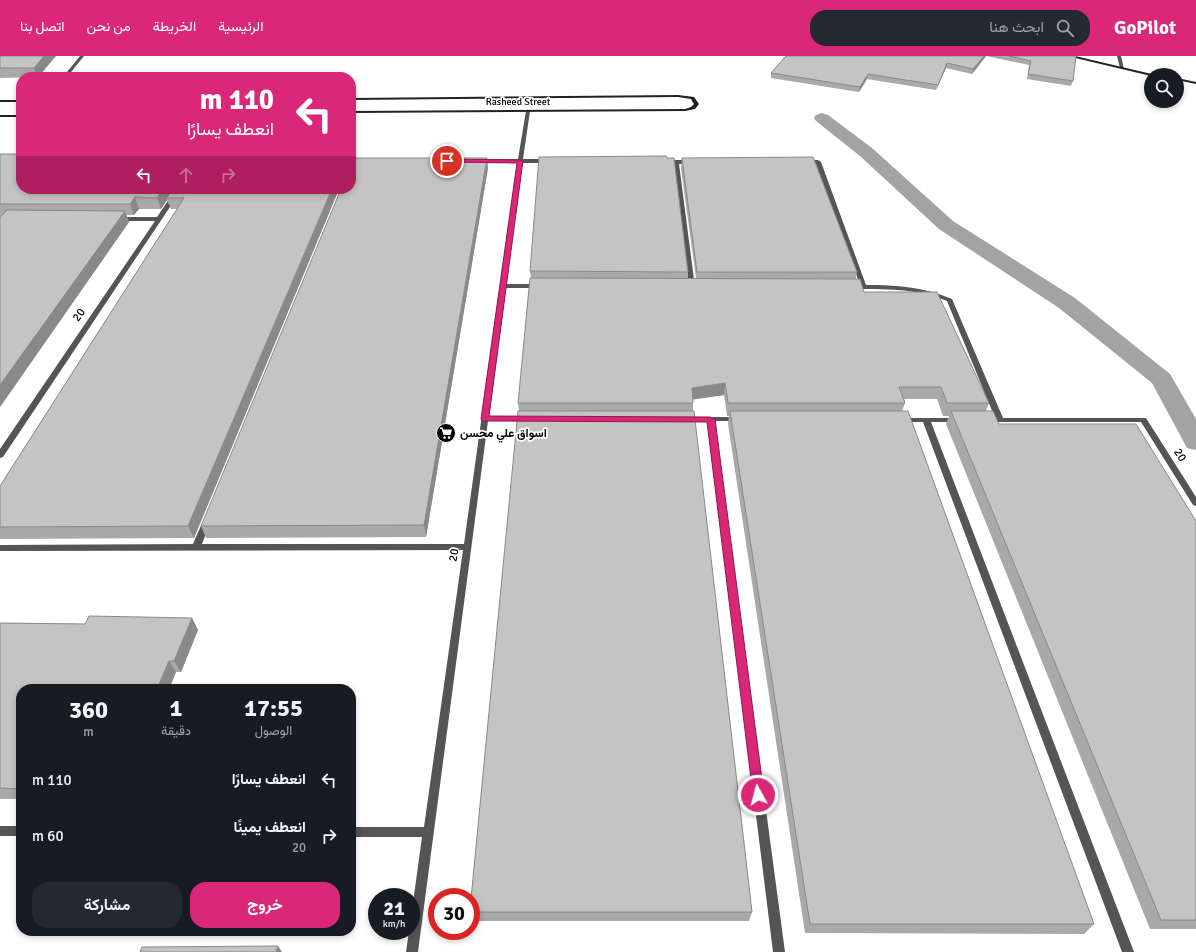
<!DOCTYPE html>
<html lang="ar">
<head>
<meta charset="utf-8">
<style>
	body { margin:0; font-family:Signika,Vazirmatn,sans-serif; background:#242831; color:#f1f3f6; direction:rtl; height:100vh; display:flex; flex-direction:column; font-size:15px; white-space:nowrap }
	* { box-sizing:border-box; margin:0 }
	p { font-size:13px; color:#9ea1a6 }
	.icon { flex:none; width:22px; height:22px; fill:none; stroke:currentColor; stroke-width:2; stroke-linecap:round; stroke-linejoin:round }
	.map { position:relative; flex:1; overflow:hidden; direction:ltr }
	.sheet { position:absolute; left:16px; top:628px; width:340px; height:252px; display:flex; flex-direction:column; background:#171b24; border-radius:16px; box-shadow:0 2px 6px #0003; direction:rtl }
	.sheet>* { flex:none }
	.guide { position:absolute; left:16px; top:16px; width:340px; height:122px; border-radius:16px; box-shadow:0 2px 6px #0003; direction:rtl; background:#db2777; color:#fff; overflow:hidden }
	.tools { position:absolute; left:1144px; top:12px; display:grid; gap:8px }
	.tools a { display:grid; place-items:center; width:40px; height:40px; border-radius:50%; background:#171b24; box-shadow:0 2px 6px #0003; font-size:20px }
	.speed { position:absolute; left:368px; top:832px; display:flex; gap:8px; font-size:20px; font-weight:700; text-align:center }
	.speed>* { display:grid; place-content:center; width:52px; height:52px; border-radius:50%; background:#171b24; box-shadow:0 2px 6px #0003; line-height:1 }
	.speed small { font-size:10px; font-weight:400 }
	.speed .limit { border:6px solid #d22; background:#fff; color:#111 }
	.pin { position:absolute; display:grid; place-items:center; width:34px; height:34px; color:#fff; margin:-17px; border:2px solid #fff; border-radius:50%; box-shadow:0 1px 4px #0007 }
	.me { position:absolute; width:44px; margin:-22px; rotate:353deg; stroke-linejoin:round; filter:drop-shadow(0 0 3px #0008) }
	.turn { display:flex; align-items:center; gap:14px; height:84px; padding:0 16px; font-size:18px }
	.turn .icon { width:52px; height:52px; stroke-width:2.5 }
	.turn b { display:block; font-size:28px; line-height:34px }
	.lanes { display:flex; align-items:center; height:38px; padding:0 16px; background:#0003; justify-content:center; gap:20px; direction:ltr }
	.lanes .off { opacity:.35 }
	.eta { display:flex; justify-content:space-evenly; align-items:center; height:68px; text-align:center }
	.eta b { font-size:24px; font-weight:700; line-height:28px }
	.cta { display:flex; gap:8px; margin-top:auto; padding:8px 16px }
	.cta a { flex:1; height:46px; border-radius:16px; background:#db2777; color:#fff; font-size:16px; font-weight:700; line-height:46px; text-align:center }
	.cta a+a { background:#242831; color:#f1f3f6 }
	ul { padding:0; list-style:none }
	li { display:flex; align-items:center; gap:12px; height:56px; padding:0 16px }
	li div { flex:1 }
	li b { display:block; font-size:15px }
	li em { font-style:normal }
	header { display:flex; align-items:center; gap:24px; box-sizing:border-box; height:56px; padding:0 20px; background:#db2777; color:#fff }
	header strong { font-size:19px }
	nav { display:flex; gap:22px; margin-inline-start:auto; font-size:14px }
	.search { width:280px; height:36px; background:#242831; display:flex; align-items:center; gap:10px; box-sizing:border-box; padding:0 14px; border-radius:16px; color:#9ea1a6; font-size:15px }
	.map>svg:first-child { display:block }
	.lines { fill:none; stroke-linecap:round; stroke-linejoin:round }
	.canal { fill:#a3a3a3; fill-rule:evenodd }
	.street { fill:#555; fill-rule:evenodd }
	.secondary { fill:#222; fill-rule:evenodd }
	.wall { fill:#a9a9a9 }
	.shaded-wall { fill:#898989 }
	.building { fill:#c4c4c4; stroke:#898989 }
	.route { fill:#db2777; stroke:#8e194d }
	.labels { text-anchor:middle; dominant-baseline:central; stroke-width:3.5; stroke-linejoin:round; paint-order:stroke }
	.far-street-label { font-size:10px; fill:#000; stroke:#fff }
	.street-label { font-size:12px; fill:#000; stroke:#fff }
	.poi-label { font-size:12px; font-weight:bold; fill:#000; stroke:#fff; text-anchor:start }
</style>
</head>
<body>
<header>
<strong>GoPilot</strong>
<div class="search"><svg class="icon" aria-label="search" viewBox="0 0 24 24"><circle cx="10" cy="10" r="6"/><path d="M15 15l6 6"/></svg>ابحث هنا</div>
<nav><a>الرئيسية</a><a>الخريطة</a><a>من نحن</a><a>اتصل بنا</a></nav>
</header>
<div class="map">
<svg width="1196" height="896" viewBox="0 0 1196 896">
	<rect width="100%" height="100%" fill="#fff"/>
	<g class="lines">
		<!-- canal -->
		<path class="canal" d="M822 57 828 59 872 92 953 165 1075 242 1170 318 1196 363V394L1187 392 1152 327 1059 252 939 173 860 100 816 65 814 62 816 59Z"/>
		<!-- street -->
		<path class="street" d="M80 0H84L67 21H63Z
			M1117 0H1121L1124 13 1120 12Z
			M528 54 530 55 523 103H548L551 105 548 107H522L506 228H540L543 230 540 232H506L489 361H526L530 363 526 365H488L418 896H406L409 875H411V861L422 781H351V771H424L463 494 0 495V489L193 488 203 465 207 462 211 465 202 488H464L517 107H478L475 105 478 103H518L526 55Z
			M664 104H692L695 106 692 108H679L695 231 692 233 689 231 674 108 662 107V105Z
			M818 104 821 106 866 229C896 229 924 231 952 243L1003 362H1146L1196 441V450L1193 449 1141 366H983L982 364 983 362H995L947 245C919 233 890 233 860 233L857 231 860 229 816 108H804L801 106 804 104Z
			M176 133H182L3 401 0 402V393L155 165H117L114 163 117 161H157Z
			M683 361H738L742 363 738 365H714L785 896H773L707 365H683L682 363Z
			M897 362H958L962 364 958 366H931L1134 896H1122L923 366H897L896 364Z
			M0 770H21V780H0Z"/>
		<!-- secondary -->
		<path class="secondary" d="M1067 0H1075L1156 19 1151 20Z
			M1177 22 1196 26V28L1177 24Z
			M678 39 694 41 699 48 695 53 685 55 351 57V55L685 53 691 51 694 48 691 43 678 41 351 44V42Z
			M0 44H21V46H0Z
			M0 59H21V61H0Z"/>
	</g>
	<!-- wall -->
	<path class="wall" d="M0 0H56L38 21 0 22Z
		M786 0H1076L1073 25 1071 30 1027 23 1029 9 986 0 972 18 946 12 936 34 867 23 859 36 771 22V17Z
		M0 98 21 133H339L194 482 0 483V430L177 153H171L167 144 161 153H139L134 159H126L129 166 0 351Z
		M682 102 857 216 856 223 864 236 989 347 986 355 999 368 1196 465V873H1150L946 368 949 360H943L937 343H904L905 347 902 355 1094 868 1084 878 805 877 728 368 729 360H727L724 339 693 343V355L752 856 749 865H472L471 860V843L519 355 518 347 531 222 530 215 688 216V222H696L681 113Z
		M488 112 426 481 206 482 201 470Z
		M192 562 198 574 181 616H176L169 633H21V743H0V567L85 568Z"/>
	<!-- shaded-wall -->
	<path class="shaded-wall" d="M44 0H56L38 21 34 12Z
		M984 0H986L972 18 973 13Z
		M947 7 946 12 936 34 938 29Z
		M868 18 867 23 859 36 860 31Z
		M487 102 488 112 426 481 424 469Z
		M163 133H175L167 142V144L161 153 157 142Z
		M332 133H339L194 482 188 470Z
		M135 141 139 153 134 159 130 148Z
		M125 155 129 166 0 351V329Z
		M725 327 724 339 690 344 692 332Z
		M192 562 198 574 181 616 174 605Z
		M169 605 176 616 169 633H157Z
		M278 890 282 896H276Z"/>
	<!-- building -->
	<path class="building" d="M0 0H44L34 12H0Z
		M786 0H984L973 13 947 7 938 29 868 18 860 31 771 17Z
		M1009 0H1076L1073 25 1028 18 1031 5Z
		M0 98H21V133H163L157 142 135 141 130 148H0Z
		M666 100 667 102H674L688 216 530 215 539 101Z
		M813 101 857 216H697L682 102Z
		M354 102H487L424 469 201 470 341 133H351V105Z
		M172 133H332L188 470 0 471V430L184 142H167Z
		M7 154 125 155 0 329V161Z
		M530 222 860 223 864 236H937L989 347H947L941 331H899L905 347H728L725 327 692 332 693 347H518Z
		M518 355H694L752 856H471V843Z
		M730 355H908L1094 868H810Z
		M951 355H993L999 368H1136L1196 465V864H1161Z
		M89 560 192 562 174 605H169L157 633H21V733L0 732V567L85 568Z
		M278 890 276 896H140L142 891Z"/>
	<!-- route -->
	<path class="route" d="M447 103 520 104 523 105 489 360 710 361 715 363 764 739 763 743 758 745 754 743 753 739 707 366 482 365 481 363 517 107 445 106Z"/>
	<!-- icons -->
	<defs>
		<g id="supermarket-disc" transform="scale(1)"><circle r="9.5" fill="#000" stroke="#fff"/><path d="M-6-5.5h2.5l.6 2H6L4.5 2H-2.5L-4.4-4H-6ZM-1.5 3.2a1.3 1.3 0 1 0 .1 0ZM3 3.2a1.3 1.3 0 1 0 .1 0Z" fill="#fff"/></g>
	</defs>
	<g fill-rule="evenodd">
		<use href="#supermarket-disc" x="446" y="377"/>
	</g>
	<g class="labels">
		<!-- far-street labels -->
		<g class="far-street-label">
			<text x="518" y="46">Rasheed Street</text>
		</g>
		<!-- street labels -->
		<g class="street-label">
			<text transform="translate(79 259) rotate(-56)">20</text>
			<text transform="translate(1180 399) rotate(57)">20</text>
			<text transform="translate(454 499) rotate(-82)">20</text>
		</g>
		<!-- poi labels -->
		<g class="poi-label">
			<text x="460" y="377">اسواق علي محسن</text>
		</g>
	</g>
</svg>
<div class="tools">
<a><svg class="icon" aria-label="search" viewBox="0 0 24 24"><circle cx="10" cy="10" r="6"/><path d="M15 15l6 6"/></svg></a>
</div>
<div class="speed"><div>21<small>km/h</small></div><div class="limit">30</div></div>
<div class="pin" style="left:447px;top:105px;background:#d93025"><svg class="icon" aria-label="arrive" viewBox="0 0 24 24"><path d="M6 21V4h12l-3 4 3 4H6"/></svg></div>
<svg class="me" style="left:758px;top:739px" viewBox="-20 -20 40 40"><circle r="17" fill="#db2777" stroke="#fff" stroke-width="3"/><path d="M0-11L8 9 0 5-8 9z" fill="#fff"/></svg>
<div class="guide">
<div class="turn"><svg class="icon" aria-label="left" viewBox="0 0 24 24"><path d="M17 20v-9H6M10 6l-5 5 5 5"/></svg><div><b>110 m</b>انعطف يسارًا</div></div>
<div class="lanes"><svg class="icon" aria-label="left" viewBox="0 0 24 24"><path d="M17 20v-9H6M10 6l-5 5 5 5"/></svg><svg class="icon off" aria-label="ahead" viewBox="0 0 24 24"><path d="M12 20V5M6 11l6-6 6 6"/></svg><svg class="icon off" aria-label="right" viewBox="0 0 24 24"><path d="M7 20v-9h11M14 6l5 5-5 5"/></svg></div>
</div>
<section class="sheet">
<div class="eta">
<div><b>17:55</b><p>الوصول</p></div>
<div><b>1</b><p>دقيقة</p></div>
<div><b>360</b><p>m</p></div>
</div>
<ul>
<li><svg class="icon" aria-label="left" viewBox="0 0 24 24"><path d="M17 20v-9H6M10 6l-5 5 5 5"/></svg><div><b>انعطف يسارًا</b></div><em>110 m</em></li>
<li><svg class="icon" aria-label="right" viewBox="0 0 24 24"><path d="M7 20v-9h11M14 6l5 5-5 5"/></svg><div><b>انعطف يمينًا</b><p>20</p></div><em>60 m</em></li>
</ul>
<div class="cta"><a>خروج</a><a>مشاركة</a></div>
</section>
</div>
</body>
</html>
